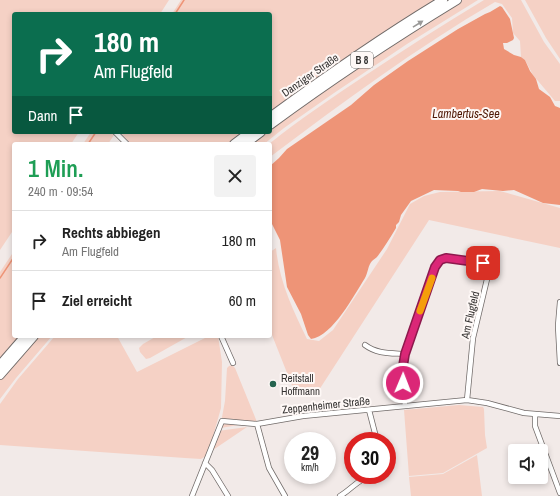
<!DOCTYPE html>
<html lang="de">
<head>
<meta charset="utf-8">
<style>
	body { margin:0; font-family:"Archivo Narrow",sans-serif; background:#f2f2f2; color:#222; height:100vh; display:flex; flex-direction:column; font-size:15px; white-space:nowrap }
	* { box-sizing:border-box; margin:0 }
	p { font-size:13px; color:#767676 }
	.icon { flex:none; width:22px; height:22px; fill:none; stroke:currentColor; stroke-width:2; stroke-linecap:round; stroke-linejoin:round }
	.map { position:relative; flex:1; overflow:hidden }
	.drawer { position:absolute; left:12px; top:142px; width:260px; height:196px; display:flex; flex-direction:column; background:#fff; border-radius:4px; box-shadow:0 2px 6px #0003 }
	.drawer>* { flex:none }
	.guide { position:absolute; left:12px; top:12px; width:260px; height:122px; border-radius:4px; box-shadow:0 2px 6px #0003; background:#0b6e4f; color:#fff; overflow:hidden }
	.controls { position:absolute; left:508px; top:444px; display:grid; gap:8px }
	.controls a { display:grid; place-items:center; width:40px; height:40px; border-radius:4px; background:#fff; box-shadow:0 2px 6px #0003; font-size:20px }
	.speed { position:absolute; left:284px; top:432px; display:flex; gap:8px; font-size:20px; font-weight:700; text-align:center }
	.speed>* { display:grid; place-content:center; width:52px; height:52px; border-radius:50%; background:#fff; box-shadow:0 2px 6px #0003; line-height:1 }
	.speed small { font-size:10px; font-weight:400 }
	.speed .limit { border:6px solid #d22; background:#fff; color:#111 }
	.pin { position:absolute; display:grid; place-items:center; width:34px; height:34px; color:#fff; margin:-17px; border-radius:8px; box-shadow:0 2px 6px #0006 }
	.me { position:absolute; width:44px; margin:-22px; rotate:1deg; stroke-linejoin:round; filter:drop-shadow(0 0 3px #0008) }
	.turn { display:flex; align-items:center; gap:14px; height:84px; padding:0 16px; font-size:18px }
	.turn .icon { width:52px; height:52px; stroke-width:2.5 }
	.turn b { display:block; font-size:28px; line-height:34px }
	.then { display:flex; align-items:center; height:38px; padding:0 16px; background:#0003; gap:8px; font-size:15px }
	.round { display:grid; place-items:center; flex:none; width:42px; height:42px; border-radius:4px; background:#f2f2f2 }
	.head { display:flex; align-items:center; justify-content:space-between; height:68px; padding:0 16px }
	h1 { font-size:24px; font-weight:600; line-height:30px; color:#1e9e55 }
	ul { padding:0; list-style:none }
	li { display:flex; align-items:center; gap:12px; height:60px; padding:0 16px; border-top:1px solid #e0e0e0 }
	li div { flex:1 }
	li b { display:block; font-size:15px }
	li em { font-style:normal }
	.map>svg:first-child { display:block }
	.green { fill:#f5d1c5 }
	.water { fill:#ee9477 }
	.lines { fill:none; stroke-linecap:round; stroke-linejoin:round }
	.stream { stroke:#ee9477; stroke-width:1.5 }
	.street-casing { stroke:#716b69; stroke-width:6 }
	.highway-casing { stroke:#716b69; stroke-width:10 }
	.street { stroke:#fff; stroke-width:4.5 }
	.highway { stroke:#fff; stroke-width:8 }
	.oneway { fill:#9a9998 }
	.route-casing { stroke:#8e194d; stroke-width:10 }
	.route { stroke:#db2777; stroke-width:7 }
	.slow { stroke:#f59e0b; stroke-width:7 }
	.poi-dot { fill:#25634e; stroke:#fef8f6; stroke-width:1.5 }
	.labels { text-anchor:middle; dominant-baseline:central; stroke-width:4; stroke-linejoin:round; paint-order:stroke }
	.shield { fill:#fef8f6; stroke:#716e6d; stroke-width:1 }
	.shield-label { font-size:10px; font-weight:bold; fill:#353332 }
	.street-label { font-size:11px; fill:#353332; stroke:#fef8f6 }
	.poi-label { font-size:11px; fill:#353332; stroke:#fef8f6; text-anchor:start }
	.water-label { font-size:12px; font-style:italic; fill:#4e1704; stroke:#fef8f6 }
</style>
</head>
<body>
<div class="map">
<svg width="560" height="496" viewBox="0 0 560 496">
	<rect width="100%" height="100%" fill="#f2eae8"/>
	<!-- green -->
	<path class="green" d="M0 0H169L160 14H14V132H79L71 144H14V229L0 250Z
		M181 0H436L310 82 270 112V14H172Z
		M461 0H478L407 44 334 93 284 128 264 144H249L265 132H270V128C332 83 395 39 461 0Z
		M484 0H521L544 42 560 64V101H555L533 75 525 60 521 57 520 41 513 33 512 18 502 4 495 2C416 48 343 102 270 157L269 144C300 119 333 97 366 75 405 49 444 24 484 0Z
		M525 0H560V59L546 38Z
		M91 132H110L114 135 108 144H83Z
		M120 132H244L229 144H131Z
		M500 191 560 208V248L429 220 319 390 295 393 270 330V252L276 248C279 281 293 310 307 339L319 341 333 330 387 249 410 204 424 196 440 192Z
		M14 251V336H52L16 378 0 399V272Z
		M55 336H117L137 372 209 336H218L222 362 221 408 210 447 206 456 201 459 185 458 0 445V404L18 379Z
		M157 336H189L150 358 146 359 140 352 139 348 143 344Z
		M232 365 235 368 257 422 220 428 225 401 227 368 229 366Z
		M459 405 483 407 484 409 485 435 487 448 443 473 409 476 404 410Z
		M247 427 213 450 218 431Z
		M477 455 482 496H411L409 477 443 474Z"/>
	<!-- water -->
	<path class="water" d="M500 6 502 7 510 19 514 38 513 40 507 43H503L504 49 514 55 521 57 525 60 530 71 536 79 539 89 550 97 555 106 560 108V205L543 203 514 190 503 191 482 189 474 192H461L458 191 434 190 411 201 401 215 399 222 396 225V228C390 238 384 248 377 257 376 258 374 259 372 261 368 265 368 273 365 278 354 295 333 336 311 339L308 335 301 314 287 287 280 240 270 220V166L279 158 287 149 351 105 374 85 408 61 458 29 485 14 490 12Z"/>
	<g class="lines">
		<!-- stream -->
		<path class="stream" d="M175 14 184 0
			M88 144 96 132
			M0 278 14 257"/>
		<!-- street casing -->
		<g class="street-casing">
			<path id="street" d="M115 132 127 144
				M560 302 558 326 560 363
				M221 336 233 363
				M365 345C377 354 390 353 405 354
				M405 406 402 372 405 354 435 267 440 260 446 258 489 264 488 275 473 338 467 400
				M369 410 377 441
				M535 415V426L560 493
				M257 424 269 468 285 496
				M205 463 212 470 228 496
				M192 496 222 421 257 424 303 416 467 400 487 403 524 413 560 416
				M340 496C353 488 357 480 372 475"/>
		</g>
		<!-- highway casing -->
		<g class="highway-casing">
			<path id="highway" d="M270 117C326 76 383 36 443 0
				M270 125C331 80 393 39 457 0
				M234 144 250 132
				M245 144 261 132
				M0 365 25 336
				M0 375 34 336"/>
		</g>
		<!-- street -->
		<use href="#street" class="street"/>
		<!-- highway -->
		<use href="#highway" class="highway"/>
	</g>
	<!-- one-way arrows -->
	<defs><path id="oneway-solid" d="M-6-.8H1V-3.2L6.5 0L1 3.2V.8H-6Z"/></defs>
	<use class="oneway" href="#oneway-solid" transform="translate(418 24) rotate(-32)"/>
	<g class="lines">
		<!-- route casing -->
		<g class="route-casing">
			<path id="route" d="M403 383 402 372 405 354 435 267 440 260 446 258 483 263"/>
		</g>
		<!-- route -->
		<use href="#route" class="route"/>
		<!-- slow -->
		<path class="slow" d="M420 311 432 278"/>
	</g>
	<!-- markers -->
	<circle class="poi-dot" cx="273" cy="384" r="4"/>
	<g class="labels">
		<!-- shield labels -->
		<rect class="shield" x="351" y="52" width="22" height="16" rx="3"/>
		<g class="shield-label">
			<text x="362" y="60">B 8</text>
		</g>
		<!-- street labels -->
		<g class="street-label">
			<text transform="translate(310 75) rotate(-35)">Danziger Straße</text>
			<text transform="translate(470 315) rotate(-77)">Am Flugfeld</text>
			<text transform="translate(326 405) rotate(-6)">Zeppenheimer Straße</text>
		</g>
		<!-- poi labels -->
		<g class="poi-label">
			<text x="281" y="378">Reitstall<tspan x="281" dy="13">Hoffmann</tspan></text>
		</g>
		<!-- water labels -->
		<g class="water-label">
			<text x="466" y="114">Lambertus-See</text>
		</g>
	</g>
</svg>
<div class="controls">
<a><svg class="icon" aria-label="sound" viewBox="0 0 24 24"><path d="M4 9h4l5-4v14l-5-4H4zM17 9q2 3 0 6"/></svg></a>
</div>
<div class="speed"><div>29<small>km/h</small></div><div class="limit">30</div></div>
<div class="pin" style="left:483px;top:263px;background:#d93025"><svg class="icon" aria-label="arrive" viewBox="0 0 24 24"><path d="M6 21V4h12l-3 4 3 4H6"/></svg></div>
<svg class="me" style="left:403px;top:383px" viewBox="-20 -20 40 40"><circle r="17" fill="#db2777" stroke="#fff" stroke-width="3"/><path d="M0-11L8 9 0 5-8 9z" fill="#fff"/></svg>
<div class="guide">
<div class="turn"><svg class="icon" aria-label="right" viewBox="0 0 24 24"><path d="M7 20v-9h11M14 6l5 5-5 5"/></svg><div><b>180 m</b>Am Flugfeld</div></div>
<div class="then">Dann<svg class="icon" aria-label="arrive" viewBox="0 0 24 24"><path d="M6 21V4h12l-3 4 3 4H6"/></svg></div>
</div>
<section class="drawer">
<div class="head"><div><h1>1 Min.</h1><p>240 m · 09:54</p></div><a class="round"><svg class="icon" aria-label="close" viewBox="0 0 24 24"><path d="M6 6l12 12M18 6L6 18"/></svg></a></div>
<ul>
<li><svg class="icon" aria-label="right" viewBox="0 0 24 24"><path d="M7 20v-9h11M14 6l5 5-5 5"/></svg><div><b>Rechts abbiegen</b><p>Am Flugfeld</p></div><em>180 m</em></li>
<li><svg class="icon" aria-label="arrive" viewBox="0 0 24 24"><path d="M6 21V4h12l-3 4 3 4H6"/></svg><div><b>Ziel erreicht</b></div><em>60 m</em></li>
</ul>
</section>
</div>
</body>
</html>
